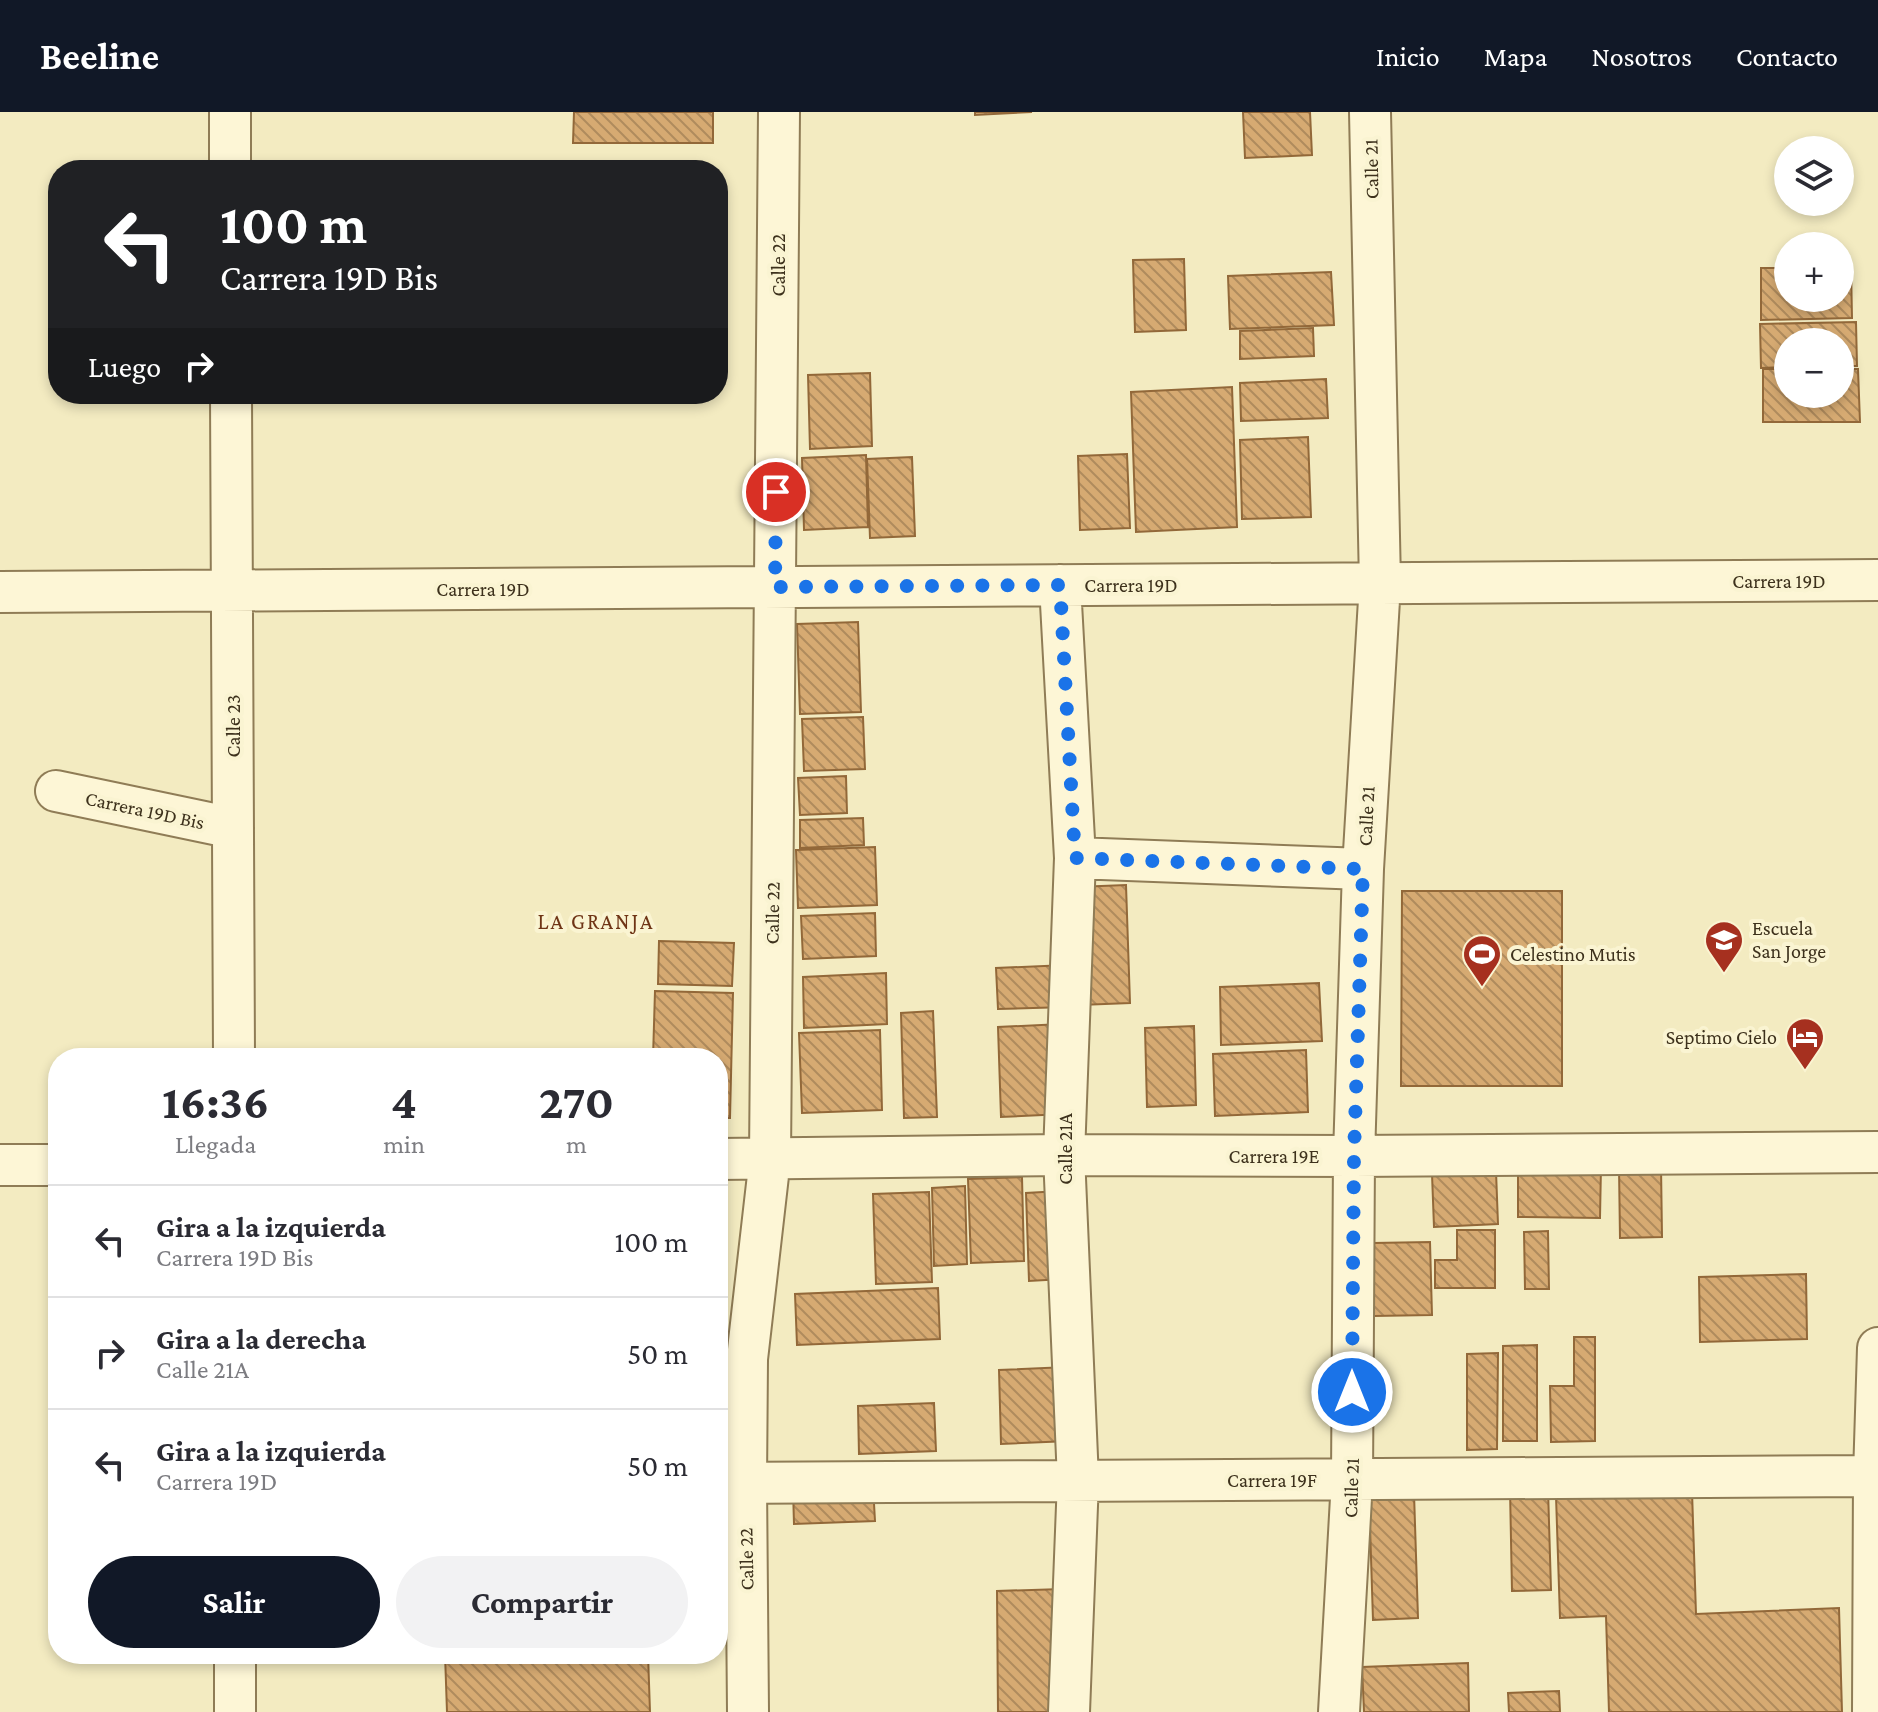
<!DOCTYPE html>
<html lang="es">
<head>
<meta charset="utf-8">
<style>
	body { margin:0; font-family:"Crimson Pro",serif; background:#f2f2f3; color:#2b2b33; height:100vh; display:flex; flex-direction:column; font-size:30px; white-space:nowrap }
	* { box-sizing:border-box; margin:0 }
	p { font-size:26px; color:#7c7c81 }
	.icon { flex:none; width:44px; height:44px; fill:none; stroke:currentColor; stroke-width:2; stroke-linecap:round; stroke-linejoin:round }
	.map { position:relative; flex:1; overflow:hidden }
	.panel { position:absolute; left:48px; top:936px; width:680px; height:616px; display:flex; flex-direction:column; background:#fff; border-radius:32px; box-shadow:0 4px 12px #0003 }
	.panel>* { flex:none }
	.hud { position:absolute; left:48px; top:48px; width:680px; height:244px; border-radius:32px; box-shadow:0 4px 12px #0003; background:#202124; color:#fff; overflow:hidden }
	.controls { position:absolute; left:1774px; top:24px; display:grid; gap:16px }
	.controls a { display:grid; place-items:center; width:80px; height:80px; border-radius:50%; background:#fff; box-shadow:0 4px 12px #0003; font-size:40px }
	.pin { position:absolute; display:grid; place-items:center; width:68px; height:68px; color:#fff; margin:-34px; border:4px solid #fff; border-radius:50%; box-shadow:0 2px 8px #0007 }
	.me { position:absolute; width:88px; margin:-44px; rotate:0deg; stroke-linejoin:round; filter:drop-shadow(0 0 6px #0008) }
	.turn { display:flex; align-items:center; gap:28px; height:168px; padding:0 40px; font-size:36px }
	.turn .icon { width:104px; height:104px; stroke-width:2.5 }
	.turn b { display:block; font-size:56px; line-height:68px }
	.then { display:flex; align-items:center; height:76px; padding:0 40px; background:#0003; gap:16px; font-size:30px }
	.eta { display:flex; justify-content:space-evenly; align-items:center; height:136px; text-align:center }
	.eta b { font-size:48px; font-weight:700; line-height:56px }
	.cta { display:flex; gap:16px; margin-top:auto; padding:16px 40px }
	.cta a { flex:1; height:92px; border-radius:48px; background:#111827; color:#fff; font-size:32px; font-weight:700; line-height:92px; text-align:center }
	.cta a+a { background:#f2f2f3; color:#2b2b33 }
	ul { padding:0; list-style:none }
	li { display:flex; align-items:center; gap:24px; height:112px; padding:0 40px; border-top:2px solid #e1e1e2 }
	li div { flex:1 }
	li b { display:block; font-size:30px }
	li em { font-style:normal }
	header { display:flex; align-items:center; gap:48px; box-sizing:border-box; height:112px; padding:0 40px; background:#111827; color:#fff }
	header strong { font-size:38px }
	nav { display:flex; gap:44px; margin-inline-start:auto; font-size:28px }
	.map>svg:first-child { display:block }
	.building { fill:url(#building-back-hatch); stroke:#926839; stroke-width:2 }
	.lines { fill:none; stroke-linecap:round; stroke-linejoin:round }
	.street-casing { stroke:#8f7c56; stroke-width:44 }
	.street { stroke:#fdf6d6; stroke-width:40 }
	.route { stroke:#1a73e8; stroke-width:14; stroke-dasharray:0 25.2 }
	.labels { text-anchor:middle; dominant-baseline:central; stroke-width:8; stroke-linejoin:round; paint-order:stroke }
	.street-label { font-size:20px; fill:#3d311c; stroke:#faf4d2 }
	.poi-label { font-size:20px; fill:#3d311c; stroke:#faf4d2; text-anchor:start }
	.neighbourhood-label { font-size:22px; letter-spacing:2px; fill:#6f3516; stroke:#faf4d2 }
</style>
</head>
<body>
<header>
<strong>Beeline</strong>
<nav><a>Inicio</a><a>Mapa</a><a>Nosotros</a><a>Contacto</a></nav>
</header>
<div class="map">
<svg width="1878" height="1600" viewBox="0 0 1878 1600">
	<defs>
		<pattern id="building-back-hatch" width="6" height="6" patternUnits="userSpaceOnUse" patternTransform="scale(2)"><rect width="6" height="6" fill="#d6aa72"/><path d="M-1 5l2 2M0 0l6 6M5-1l2 2" fill="none" stroke="#af8b5d"/></pattern>
	</defs>
	<rect width="100%" height="100%" fill="#f3ebc1"/>
	<!-- building -->
	<path class="building" d="M574 0H713V31H573Z
		M975 0H1032L975 3Z
		M1243 0H1310L1312 43 1245 46Z
		M1184 147 1186 218 1135 220 1133 148Z
		M1851 154 1852 206 1761 208V156H1788V186H1840V155Z
		M1331 160 1334 213 1230 217 1228 164Z
		M1856 210 1857 254H1840V230H1788V255L1761 256 1760 212Z
		M1313 216 1314 244 1240 247V219Z
		M1763 257H1788V282H1840V257H1858L1860 310H1763Z
		M870 261 872 334 810 337 808 263Z
		M1326 267 1328 306 1241 309 1240 271Z
		M1232 275 1237 415 1136 420 1131 280Z
		M1308 325 1311 405 1242 407 1240 328Z
		M1127 342 1130 416 1080 418 1078 344Z
		M866 343 868 415 804 418 802 346Z
		M912 345 915 424 870 426 867 347Z
		M858 510 861 600 800 602 797 512Z
		M863 605 865 657 804 659 802 607Z
		M846 664 847 701 800 703 798 666Z
		M863 706 864 733 800 736V708Z
		M875 735 877 793 798 796 796 738Z
		M1126 773 1130 891 1080 893 1076 775Z
		M1402 779H1562V974H1401Z
		M875 801 876 844 803 847 801 804Z
		M659 829 734 831 732 874 658 872Z
		M1066 853 1067 895 998 897 996 856Z
		M886 861 887 912 804 916 803 865Z
		M1319 871 1322 929 1221 933 1220 875Z
		M655 879 733 881 730 1006H718V946H653Z
		M933 899 937 1005 904 1006 901 901Z
		M1061 912 1064 1002 1001 1005 998 915Z
		M1194 914 1196 993 1147 995 1145 916Z
		M880 918 882 998 802 1001 799 921Z
		M1306 938 1308 1000 1215 1004 1213 942Z
		M1518 1054H1601L1600 1106 1518 1105Z
		M1661 1054 1662 1125 1620 1126 1619 1055Z
		M1496 1059 1498 1112 1434 1115 1432 1062Z
		M1022 1065 1024 1149 971 1151 968 1067Z
		M965 1074 967 1152 934 1154 932 1076Z
		M1060 1079 1063 1167 1029 1169 1026 1081Z
		M929 1080 932 1170 876 1172 873 1082Z
		M1457 1118H1495V1176H1435V1148H1457Z
		M1548 1119 1549 1177H1525L1524 1120Z
		M1430 1130 1432 1203 1374 1204 1373 1131Z
		M1806 1162 1807 1227 1700 1230 1699 1165Z
		M938 1176 940 1227 797 1233 795 1182Z
		M1574 1225H1595V1329L1551 1330 1550 1274H1574Z
		M1537 1233V1329H1503V1234Z
		M1498 1241 1497 1337 1467 1338V1242Z
		M1067 1255 1069 1329 1001 1332 999 1258Z
		M934 1291 936 1339 859 1342 858 1294Z
		M873 1374 875 1409 794 1412 793 1377Z
		M1548 1376 1551 1478 1512 1479 1510 1377Z
		M1692 1379 1696 1502 1839 1496 1842 1600H1609L1606 1504 1560 1506 1556 1384Z
		M1414 1381 1418 1506 1373 1508 1369 1383Z
		M1062 1477 1063 1600H998L997 1479Z
		M445 1542H648L650 1600H447Z
		M1468 1551 1469 1600H1364L1362 1555Z
		M1559 1579 1560 1600H1509L1508 1581Z"/>
	<g class="lines">
		<!-- street casing -->
		<g class="street-casing">
			<path id="street" d="M230 0V58
				M231 282 234 946
				M1060 473 1075 746 1064 1043 1078 1368 1069 1600
				M0 480 1878 468
				M56 679 233 716
				M1075 746 1363 757
				M718 1047 1064 1043 1354 1044 1878 1040
				M0 1053H58
				M722 1371 1874 1364
				M235 1542V1600
				M748 1600 746 1371 747 1247 770 1046 779 0
				M1339 1600 1352 1368 1354 1044 1363 757 1380 471 1370 0
				M1873 1600 1874 1364 1878 1236"/>
		</g>
		<!-- street -->
		<use href="#street" class="street"/>
	</g>
	<g class="lines">
		<!-- route -->
		<path class="route" d="M776 380 775 475 1060 473 1075 746 1363 757 1354 1044 1352 1280"/>
	</g>
	<!-- icons -->
	<defs>
		<g id="school-pin" transform="scale(2)"><path d="M0 17L-7.5 6A9.5 9.5 0 1 1 7.5 6Z" fill="#a6301f" stroke="#faf4d2"/><path d="M0-5L7-2L0 1L-7-2ZM-4 1L0 2.5L4 1V4Q0 6-4 4Z" fill="#fff"/></g>
		<g id="stadium-pin" transform="scale(2)"><path d="M0 17L-7.5 6A9.5 9.5 0 1 1 7.5 6Z" fill="#a6301f" stroke="#faf4d2"/><path d="M0-5a6.5 5 0 1 0 0 10a6.5 5 0 1 0 0-10ZM-3.5-1.8h7v3.6h-7Z" fill="#fff"/></g>
		<g id="hotel-pin" transform="scale(2)"><path d="M0 17L-7.5 6A9.5 9.5 0 1 1 7.5 6Z" fill="#a6301f" stroke="#faf4d2"/><path d="M-6-4.5h1.5V1H6V5H4.5V3h-9V5H-6ZM-4 0a1.8 1.8 0 1 1 3.6 0ZM.5 0V-2.5h3Q6-2.5 6 0Z" fill="#fff"/></g>
	</defs>
	<g fill-rule="evenodd">
		<use href="#school-pin" x="1724" y="828"/>
		<use href="#stadium-pin" x="1482" y="842"/>
		<use href="#hotel-pin" x="1805" y="925"/>
	</g>
	<g class="labels">
		<!-- street labels -->
		<g class="street-label">
			<text transform="translate(1371 57) rotate(-91)">Calle 21</text>
			<text transform="translate(778 153) rotate(-90)">Calle 22</text>
			<text x="1779" y="469">Carrera 19D</text>
			<text x="1131" y="473">Carrera 19D</text>
			<text x="483" y="477">Carrera 19D</text>
			<text transform="translate(233 614) rotate(-90)">Calle 23</text>
			<text transform="translate(145 698) rotate(12)">Carrera 19D Bis</text>
			<text transform="translate(1366 704) rotate(-87)">Calle 21</text>
			<text transform="translate(772 801) rotate(-89)">Calle 22</text>
			<text transform="translate(1065 1037) rotate(-90)">Calle 21A</text>
			<text x="1274" y="1044">Carrera 19E</text>
			<text x="1272" y="1368">Carrera 19F</text>
			<text transform="translate(1351 1376) rotate(-88)">Calle 21</text>
			<text transform="translate(746 1447) rotate(-91)">Calle 22</text>
		</g>
		<!-- poi labels -->
		<g class="poi-label">
			<text x="1752" y="816">Escuela<tspan x="1752" dy="23">San Jorge</tspan></text>
			<text x="1510" y="842">Celestino Mutis</text>
			<text x="1777" y="925" text-anchor="end">Septimo Cielo</text>
		</g>
		<!-- neighbourhood labels -->
		<g class="neighbourhood-label">
			<text x="596" y="809">LA GRANJA</text>
		</g>
	</g>
</svg>
<div class="controls">
<a><svg class="icon" aria-label="layers" viewBox="0 0 24 24"><path d="M12 4l9 5-9 5-9-5zM3 14l9 5 9-5"/></svg></a>
<a>+</a>
<a>−</a>
</div>
<div class="pin" style="left:776px;top:380px;background:#d93025"><svg class="icon" aria-label="arrive" viewBox="0 0 24 24"><path d="M6 21V4h12l-3 4 3 4H6"/></svg></div>
<svg class="me" style="left:1352px;top:1280px" viewBox="-20 -20 40 40"><circle r="17" fill="#1a73e8" stroke="#fff" stroke-width="3"/><path d="M0-11L8 9 0 5-8 9z" fill="#fff"/></svg>
<div class="hud">
<div class="turn"><svg class="icon" aria-label="left" viewBox="0 0 24 24"><path d="M17 20v-9H6M10 6l-5 5 5 5"/></svg><div><b>100 m</b>Carrera 19D Bis</div></div>
<div class="then">Luego<svg class="icon" aria-label="right" viewBox="0 0 24 24"><path d="M7 20v-9h11M14 6l5 5-5 5"/></svg></div>
</div>
<section class="panel">
<div class="eta">
<div><b>16:36</b><p>Llegada</p></div>
<div><b>4</b><p>min</p></div>
<div><b>270</b><p>m</p></div>
</div>
<ul>
<li><svg class="icon" aria-label="left" viewBox="0 0 24 24"><path d="M17 20v-9H6M10 6l-5 5 5 5"/></svg><div><b>Gira a la izquierda</b><p>Carrera 19D Bis</p></div><em>100 m</em></li>
<li><svg class="icon" aria-label="right" viewBox="0 0 24 24"><path d="M7 20v-9h11M14 6l5 5-5 5"/></svg><div><b>Gira a la derecha</b><p>Calle 21A</p></div><em>50 m</em></li>
<li><svg class="icon" aria-label="left" viewBox="0 0 24 24"><path d="M17 20v-9H6M10 6l-5 5 5 5"/></svg><div><b>Gira a la izquierda</b><p>Carrera 19D</p></div><em>50 m</em></li>
</ul>
<div class="cta"><a>Salir</a><a>Compartir</a></div>
</section>
</div>
</body>
</html>
